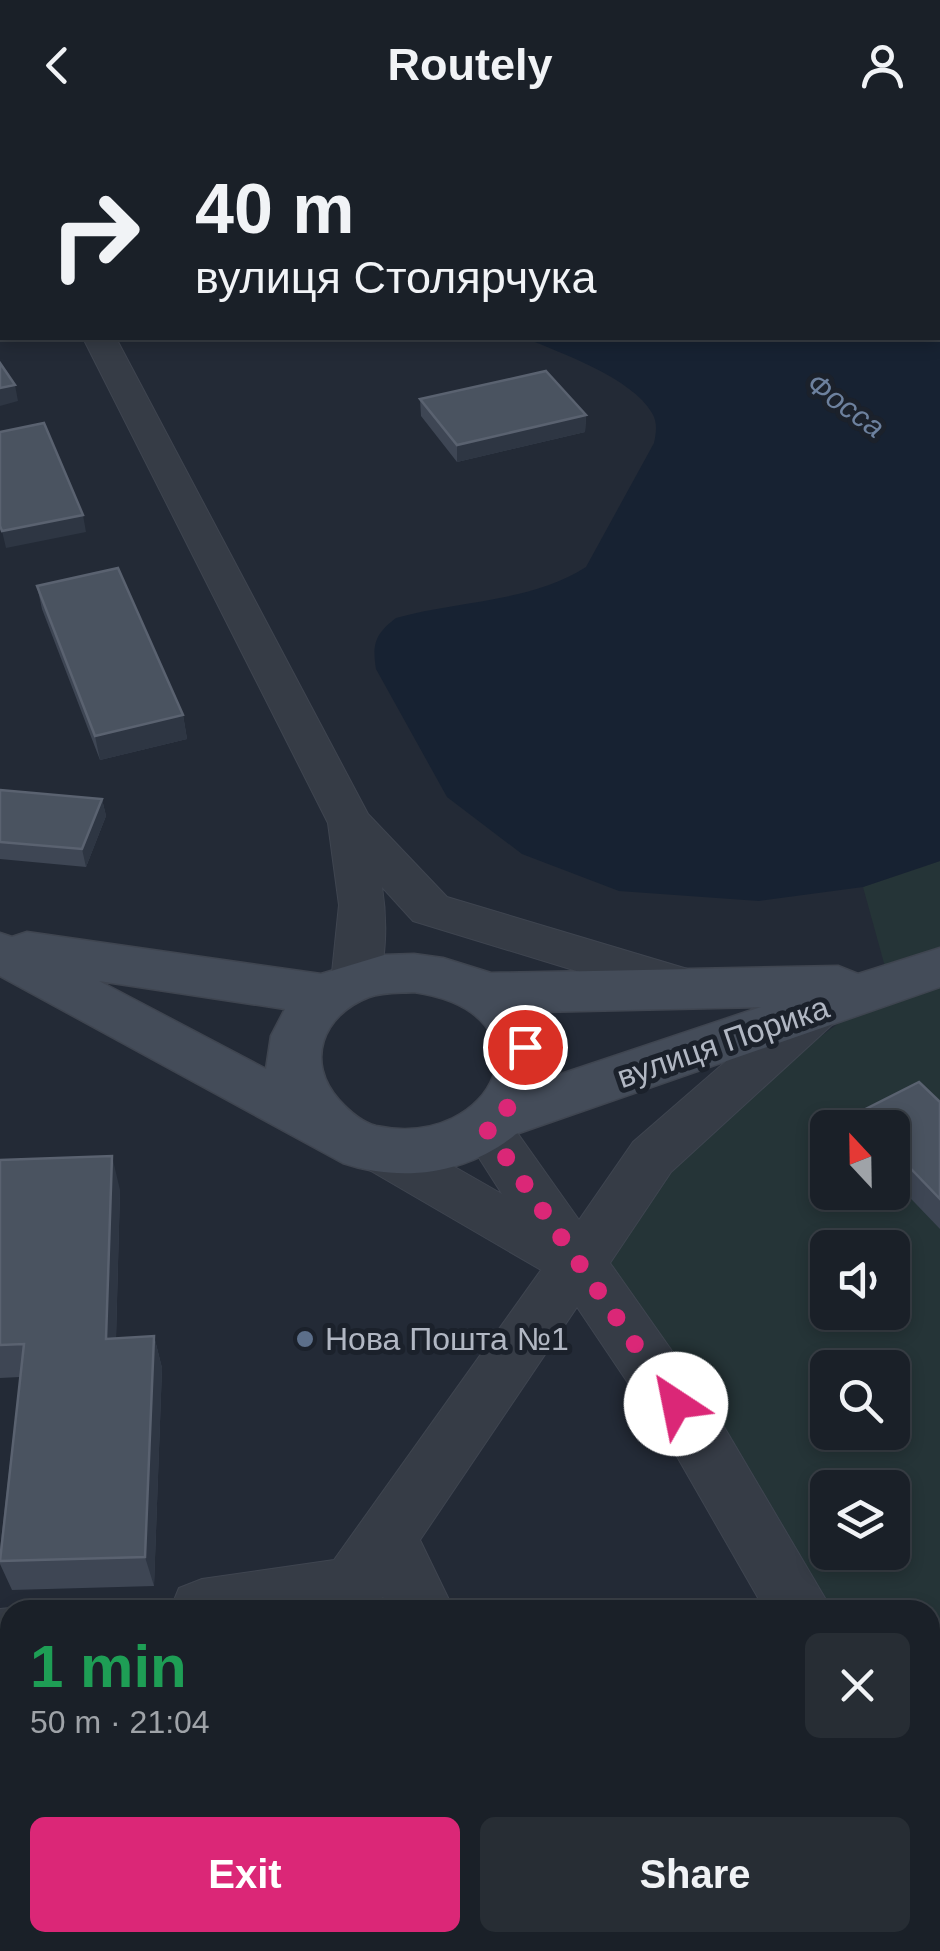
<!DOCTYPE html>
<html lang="en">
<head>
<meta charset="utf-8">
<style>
	body { margin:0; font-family:Helvetica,sans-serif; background:#272d34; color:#f1f3f6; height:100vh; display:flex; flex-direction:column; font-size:38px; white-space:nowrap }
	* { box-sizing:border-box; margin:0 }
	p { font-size:32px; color:#9fa3a8 }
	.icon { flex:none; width:55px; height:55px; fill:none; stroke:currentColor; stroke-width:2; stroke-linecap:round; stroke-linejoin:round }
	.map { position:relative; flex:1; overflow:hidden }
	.panel { position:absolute; left:0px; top:1470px; width:940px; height:352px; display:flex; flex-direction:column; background:#1a2028; border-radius:30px 30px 0 0; box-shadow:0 5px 15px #0003,0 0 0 2px #383e45 }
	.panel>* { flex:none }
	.hud { position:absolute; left:0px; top:0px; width:940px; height:210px; box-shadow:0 5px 15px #0003,0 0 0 2px #383e45; background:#1a2028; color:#f1f3f6; overflow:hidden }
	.needle { width:65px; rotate:338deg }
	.tools { position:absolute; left:810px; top:980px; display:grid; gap:20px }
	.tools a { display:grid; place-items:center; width:100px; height:100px; border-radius:15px; background:#1a2028; box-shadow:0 5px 15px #0003,0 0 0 2px #383e45; font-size:50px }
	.pin { position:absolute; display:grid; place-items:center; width:85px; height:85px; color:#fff; margin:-42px; border:5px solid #fff; border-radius:50%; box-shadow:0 2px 10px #0007 }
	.me { position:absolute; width:110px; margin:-55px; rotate:326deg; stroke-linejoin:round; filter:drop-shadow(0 0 8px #0008) }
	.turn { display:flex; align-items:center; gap:35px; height:210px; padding:0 30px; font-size:45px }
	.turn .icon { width:130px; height:130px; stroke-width:2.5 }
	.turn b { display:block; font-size:70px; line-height:85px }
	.round { display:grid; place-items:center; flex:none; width:105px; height:105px; border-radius:15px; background:#272d34 }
	.summary { display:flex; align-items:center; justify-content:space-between; height:170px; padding:0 30px }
	h1 { font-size:60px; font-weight:700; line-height:75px; color:#1e9e55 }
	.action { display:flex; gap:20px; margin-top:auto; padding:20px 30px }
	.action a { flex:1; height:115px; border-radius:15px; background:#db2777; color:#fff; font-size:40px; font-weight:700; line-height:115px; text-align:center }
	.action a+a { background:#272d34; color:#f1f3f6 }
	header { display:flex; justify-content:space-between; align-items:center; height:130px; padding:0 30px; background:#1a2028; font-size:45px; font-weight:700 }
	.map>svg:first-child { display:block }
	.green { fill:#253437; fill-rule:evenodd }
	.water { fill:#172232 }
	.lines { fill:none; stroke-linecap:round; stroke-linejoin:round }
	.street-casing { stroke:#3f4550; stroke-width:2 }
	.secondary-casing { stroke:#3f4550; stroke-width:3 }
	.street { fill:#363c46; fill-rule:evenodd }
	.secondary { fill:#444c59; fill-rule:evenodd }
	.wall { fill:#3e4654 }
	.shaded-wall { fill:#2e3643 }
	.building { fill:#4a5360; stroke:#5a6270; stroke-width:2.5 }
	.route { stroke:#db2777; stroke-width:18; stroke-dasharray:0 32.4 }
	.service-dot { fill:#5c6f8a; stroke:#1b212b; stroke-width:4 }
	.labels { text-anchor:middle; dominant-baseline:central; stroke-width:10; stroke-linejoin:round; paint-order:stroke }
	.far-water-label { font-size:30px; font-style:italic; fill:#6d819e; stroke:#1b212b }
	.street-label { font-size:32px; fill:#b1b7c3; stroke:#1b212b }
	.poi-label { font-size:32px; fill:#b1b7c3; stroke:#1b212b; text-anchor:start }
</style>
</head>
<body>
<header><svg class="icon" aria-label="back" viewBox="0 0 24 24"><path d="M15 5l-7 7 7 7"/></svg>Routely<svg class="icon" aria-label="person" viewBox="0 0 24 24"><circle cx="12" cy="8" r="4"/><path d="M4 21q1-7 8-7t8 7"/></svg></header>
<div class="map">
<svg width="940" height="1821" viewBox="0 0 940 1821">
	<rect width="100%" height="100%" fill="#232a36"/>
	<!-- green -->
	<path class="green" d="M940 731V1714L930 1698V1480H800L578 1136 754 956 890 855 863 757ZM828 998H892V1062H828ZM828 1118H892V1182H828ZM828 1238H892V1302H828ZM828 1358H892V1422H828Z"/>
	<!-- water -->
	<path class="water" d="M64 0H940V731L863 757 759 771 619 761 522 724 447 667 376 539C372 514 375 504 396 488 459 470 529 473 586 437L654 313C656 303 658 293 652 283 632 248 561 223 525 208H938V2Z"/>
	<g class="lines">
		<!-- street casing -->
		<g class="street-casing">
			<path id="street" d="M0 95H2V115H0Z
				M83 208H116L368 684 447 767 711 846 718 859 711 872 694 877 413 791 382 757C387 788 388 837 372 865L355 870 338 865 331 852 339 775 328 693Z
				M817 862 834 867 842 880 834 893 671 1042 610 1133 717 1285 832 1480H765L675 1323 577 1177 420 1410 454 1480H389L383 1467 374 1480H170L179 1458 202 1449 334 1430 541 1140 359 1034 352 1019 359 1004 378 998 397 1004 502 1064 460 998 468 984 486 978 504 984 579 1090 633 1012 800 867Z
				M10 1478 16 1480H10V1540L0 1541V1479Z
				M930 1664 940 1668V1749L930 1745Z
				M50 1812H124L120 1821H46Z
				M544 1812H616L620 1821H548Z"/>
		</g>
		<!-- secondary casing -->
		<g class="secondary-casing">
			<path id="secondary" d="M27 802 321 844 384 825 414 824 443 828 491 843 838 836 858 844 940 818V857L516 1004C467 1044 402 1053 343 1033L0 846V803L12 807ZM99 851 285 879 271 906 266 939ZM414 862C557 883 495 1021 376 996 361 992 349 981 339 970 305 932 322 885 369 867 383 862 399 863 414 862ZM761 877 549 948 551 920 537 882Z"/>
		</g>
		<!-- street -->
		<use href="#street" class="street"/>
		<!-- secondary -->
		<use href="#secondary" class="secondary"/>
	</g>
	<!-- wall -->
	<path class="wall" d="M420 269 586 285 585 302 457 332 421 286Z
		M37 456 183 585 187 609 100 630 42 479Z
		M0 660 102 669 106 686 86 737 0 729Z
		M940 972V1099L892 1049V998H854L858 983Z
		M0 1030 120 1060 116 1209 154 1206 162 1238 154 1456 12 1460 0 1434V1420L20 1247 0 1248Z"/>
	<!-- shaded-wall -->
	<path class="shaded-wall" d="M15 255 18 271 0 276V258Z
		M586 285 585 302 457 332V315Z
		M83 385 86 402 6 418 2 401Z
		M183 585 187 609 100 630 95 606Z
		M102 669 106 686 86 737 82 719Z
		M112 1026 120 1060 115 1242 106 1209Z
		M154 1206 162 1238 154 1456 145 1427Z"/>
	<!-- building -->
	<path class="building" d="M0 233 15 255 0 258Z
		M546 241 586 285 457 315 420 269Z
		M44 293 83 385 2 401 0 396V302Z
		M118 438 183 585 95 606 37 456Z
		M0 660 102 669 82 719 0 712Z
		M919 952 940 972V1069L892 1019V998H871L858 983Z
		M112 1026 106 1209 154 1206 145 1427 0 1431 24 1214 0 1215V1030Z"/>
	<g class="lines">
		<!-- route -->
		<path class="route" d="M525 917C524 957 517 973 486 998L676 1274"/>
	</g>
	<!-- markers -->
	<circle class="service-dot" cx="305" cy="1209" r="10"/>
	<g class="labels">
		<!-- far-water labels -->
		<g class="far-water-label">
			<text transform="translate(846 275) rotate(36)">Фосса</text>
		</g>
		<!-- street labels -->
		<g class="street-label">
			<text transform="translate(723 912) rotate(-19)">вулиця Порика</text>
		</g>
		<!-- poi labels -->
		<g class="poi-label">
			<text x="325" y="1209">Нова Пошта №1</text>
		</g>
	</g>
</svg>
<div class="tools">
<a><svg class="needle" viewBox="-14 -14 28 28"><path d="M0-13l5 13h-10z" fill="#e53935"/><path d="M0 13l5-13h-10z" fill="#9fa3a8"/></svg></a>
<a><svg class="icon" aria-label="sound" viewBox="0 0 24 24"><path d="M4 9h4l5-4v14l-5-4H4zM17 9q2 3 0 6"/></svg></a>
<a><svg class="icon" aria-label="search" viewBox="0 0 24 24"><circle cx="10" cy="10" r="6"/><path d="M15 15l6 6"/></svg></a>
<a><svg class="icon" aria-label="layers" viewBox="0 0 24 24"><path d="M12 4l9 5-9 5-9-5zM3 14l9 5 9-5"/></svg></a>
</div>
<div class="pin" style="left:525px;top:917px;background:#d93025"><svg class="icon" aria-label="arrive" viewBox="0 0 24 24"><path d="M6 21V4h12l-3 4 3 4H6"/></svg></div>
<svg class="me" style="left:676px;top:1274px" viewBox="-20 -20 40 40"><circle r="19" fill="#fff"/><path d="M0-13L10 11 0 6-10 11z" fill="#db2777"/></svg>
<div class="hud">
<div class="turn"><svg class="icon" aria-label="right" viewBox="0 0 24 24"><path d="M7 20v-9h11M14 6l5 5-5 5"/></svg><div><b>40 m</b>вулиця Столярчука</div></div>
</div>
<section class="panel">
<div class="summary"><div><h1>1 min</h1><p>50 m · 21:04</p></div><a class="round"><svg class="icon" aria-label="close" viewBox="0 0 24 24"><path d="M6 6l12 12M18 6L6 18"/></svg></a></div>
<div class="action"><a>Exit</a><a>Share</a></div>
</section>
</div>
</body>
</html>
